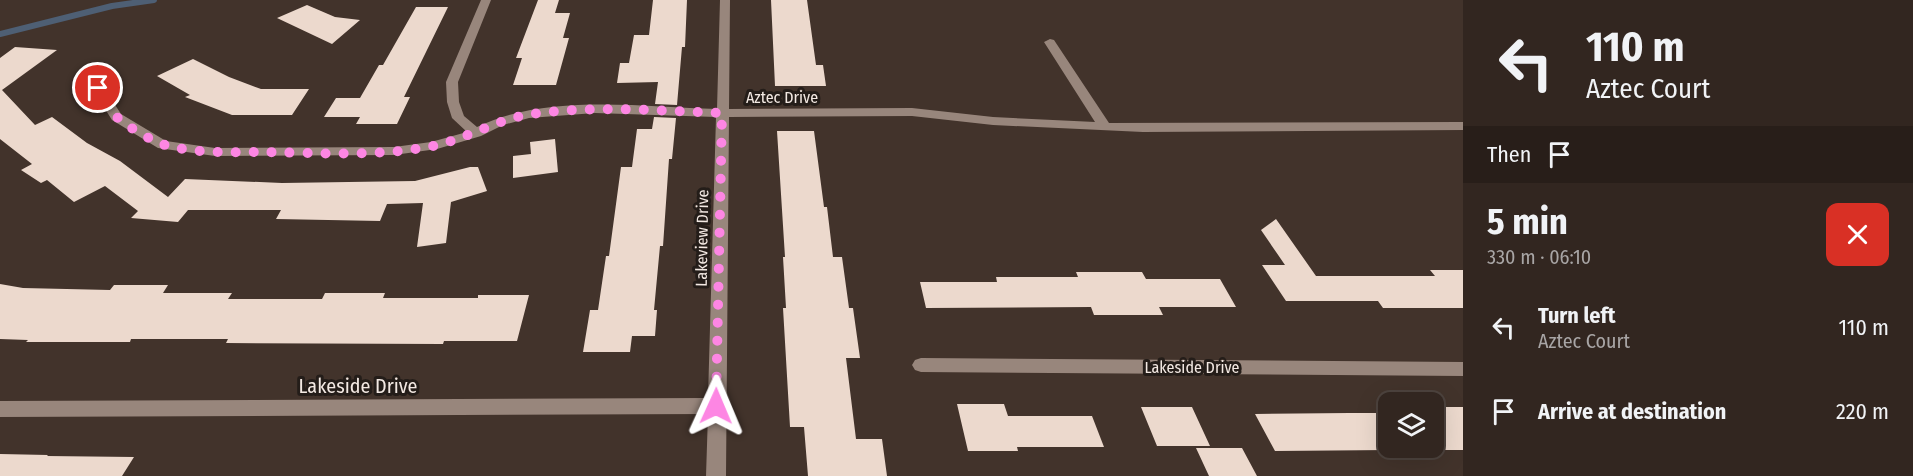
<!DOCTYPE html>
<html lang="en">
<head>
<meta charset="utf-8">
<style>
	body { margin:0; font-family:"Fira Sans Condensed",sans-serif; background:#3a2e29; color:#f1f3f6; height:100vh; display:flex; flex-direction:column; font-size:22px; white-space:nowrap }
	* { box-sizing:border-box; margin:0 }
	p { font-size:20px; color:#a8a5a5 }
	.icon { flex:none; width:33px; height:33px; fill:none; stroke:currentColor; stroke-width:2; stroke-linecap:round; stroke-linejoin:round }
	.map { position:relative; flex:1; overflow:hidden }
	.panel { display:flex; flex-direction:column; background:#322620; width:450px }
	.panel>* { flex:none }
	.banner { background:#322620; color:#f1f3f6; overflow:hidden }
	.controls { position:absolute; left:1378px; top:392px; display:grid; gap:12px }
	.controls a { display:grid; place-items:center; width:66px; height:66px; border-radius:12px; background:#322620; box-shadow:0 6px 24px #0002,0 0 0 2px #4d433e; font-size:30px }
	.pin { position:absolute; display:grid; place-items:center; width:51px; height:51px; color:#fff; margin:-26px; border:3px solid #fff; border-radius:50%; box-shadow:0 2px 6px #0007 }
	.me { position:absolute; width:66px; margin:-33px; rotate:1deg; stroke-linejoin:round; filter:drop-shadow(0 0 4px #0008) }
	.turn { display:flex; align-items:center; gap:21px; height:126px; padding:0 24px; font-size:27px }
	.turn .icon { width:78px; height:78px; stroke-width:2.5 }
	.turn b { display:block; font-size:42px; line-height:51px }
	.then { display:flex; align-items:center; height:57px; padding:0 24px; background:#0003; gap:12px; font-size:22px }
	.round { display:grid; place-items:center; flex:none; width:63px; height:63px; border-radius:12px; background:#3a2e29 }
	.headline { display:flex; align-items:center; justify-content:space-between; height:102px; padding:0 24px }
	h1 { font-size:36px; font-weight:700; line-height:45px }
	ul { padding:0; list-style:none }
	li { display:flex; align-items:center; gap:18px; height:84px; padding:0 24px }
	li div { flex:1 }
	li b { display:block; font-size:22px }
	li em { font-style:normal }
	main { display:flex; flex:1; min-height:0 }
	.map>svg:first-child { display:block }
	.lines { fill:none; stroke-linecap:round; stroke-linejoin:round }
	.stream { stroke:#4e5f74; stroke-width:6 }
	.building { fill:#ecd9cd }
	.minor { fill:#98867c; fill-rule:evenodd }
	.route { stroke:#fd86e3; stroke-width:10; stroke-dasharray:0 18 }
	.labels { text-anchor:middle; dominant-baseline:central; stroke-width:6; stroke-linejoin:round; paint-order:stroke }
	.street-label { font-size:16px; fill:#f3e9e3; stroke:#241d19 }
	.near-street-label { font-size:20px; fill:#f3e9e3; stroke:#241d19 }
</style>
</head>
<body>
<main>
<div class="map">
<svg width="1463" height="476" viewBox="0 0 1463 476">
	<rect width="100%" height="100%" fill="#42332b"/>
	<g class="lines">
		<!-- stream -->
		<path class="stream" d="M0 34 112 6 154 0"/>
	</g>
	<!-- building -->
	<path class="building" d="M538 0H559L555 13H570L563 38H569L556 85H513L522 58H516Z
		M653 0H687L685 47H682L677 105 655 104 658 82 617 83 620 63H629L634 35H649Z
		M771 0H807L816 65H823L826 86H775Z
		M307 5 335 17 360 20 332 44 277 18Z
		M416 7H448L404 97H410L397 124H356L360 117H324L336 98H360L379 65H383Z
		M15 47 57 50 2 90 35 125 52 117 87 143 120 161 168 197 185 179 282 183 415 181 470 167H478L487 191 451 202 446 243 417 247 423 203 387 204 380 221 276 219 281 210H188L178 222 131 218 138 211 105 186 74 202 47 180 41 183 21 170 32 164 0 139V58Z
		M193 59 229 77 261 89H309L292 115H232L185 97 190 95 157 76Z
		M654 117 676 118 672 159H669L663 246H660L654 310H657L655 336H632L630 352H583L590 310H598L606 256H609L621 167H632L637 129H652Z
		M777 131H814L824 207H827L833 257H842L849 308H853L860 358H846L856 439H882L887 476H808L804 427H790L783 308H786L783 257H785Z
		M555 139 558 172 513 178V156L531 154 530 142Z
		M1276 219 1316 276H1435L1430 270H1463V308H1383L1378 301H1286L1262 265H1285L1261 230Z
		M1076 272H1142L1146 279H1220L1236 307H1159L1163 315H1094L1091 307 926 308 920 282H997L996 277H1078Z
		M0 284 23 288 110 290 114 285H168L163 293H232L228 299H322L325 293H385L383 298H478V295H529L517 341H444L443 344 226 343 228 339H131L130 342H26L28 340 0 339Z
		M957 404H1004L1008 416H1092L1104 447H1017L1018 451H968Z
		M1141 407H1192L1210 446H1157Z
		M1434 407H1463V450H1434Z
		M1350 413H1389V450L1275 451 1255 414Z
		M1196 448H1242L1257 476H1209Z
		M0 454 48 455 47 456 134 457 122 476H0Z"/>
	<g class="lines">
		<!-- minor -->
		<path class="minor" d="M481 0H491L458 82 459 102 464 116 477 127C546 93 642 107 717 109L720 0H730L729 109 912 108 993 117 1095 122 1044 42 1050 39 1054 40 1109 123 1463 122V130L1143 132 993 125 912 116 729 117 726 476H706L708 414 0 417V401L708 398 716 117 595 113 529 118 503 125 481 136 437 149 394 155 215 156 158 148 112 120 83 74 89 70 93 71 121 114 166 141 215 148 394 147 431 142 467 132 452 118 447 102 446 82Z
			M921 358 1463 362V376L921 372 915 370 912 365 915 360Z"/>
	</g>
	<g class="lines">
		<!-- route -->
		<path class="route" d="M98 88C103 97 108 108 115 115 121 123 155 143 165 145 197 154 232 152 265 152 318 153 380 157 433 146 467 139 497 119 532 114 595 105 659 111 722 113L716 406"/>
	</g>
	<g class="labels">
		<!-- street labels -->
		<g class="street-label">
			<text x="782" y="97">Aztec Drive</text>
			<text transform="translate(702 238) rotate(-89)">Lakeview Drive</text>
			<text x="1192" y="367">Lakeside Drive</text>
		</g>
		<!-- near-street labels -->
		<g class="near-street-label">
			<text x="358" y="386">Lakeside Drive</text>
		</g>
	</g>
</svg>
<div class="controls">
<a><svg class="icon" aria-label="layers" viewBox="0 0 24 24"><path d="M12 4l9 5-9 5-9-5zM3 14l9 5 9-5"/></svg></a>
</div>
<div class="pin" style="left:98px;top:88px;background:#d93025"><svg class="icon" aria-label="arrive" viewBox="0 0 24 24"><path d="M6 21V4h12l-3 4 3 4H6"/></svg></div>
<svg class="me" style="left:716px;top:406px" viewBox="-20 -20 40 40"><path d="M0-17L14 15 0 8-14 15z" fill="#fd86e3" stroke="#fff" stroke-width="4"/></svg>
</div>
<section class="panel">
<div class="banner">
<div class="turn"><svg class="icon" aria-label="left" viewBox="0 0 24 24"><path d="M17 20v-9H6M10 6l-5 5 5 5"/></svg><div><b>110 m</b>Aztec Court</div></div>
<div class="then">Then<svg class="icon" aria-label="arrive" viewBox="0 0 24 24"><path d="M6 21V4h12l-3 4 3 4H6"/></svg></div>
</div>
<div class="headline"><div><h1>5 min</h1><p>330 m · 06:10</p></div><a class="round" style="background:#d93025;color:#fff"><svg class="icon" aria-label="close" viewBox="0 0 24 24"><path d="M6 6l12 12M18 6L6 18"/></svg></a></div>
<ul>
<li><svg class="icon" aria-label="left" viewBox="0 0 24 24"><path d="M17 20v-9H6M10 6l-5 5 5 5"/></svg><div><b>Turn left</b><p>Aztec Court</p></div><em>110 m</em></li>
<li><svg class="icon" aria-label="arrive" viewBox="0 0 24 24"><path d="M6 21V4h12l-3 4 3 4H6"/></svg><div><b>Arrive at destination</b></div><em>220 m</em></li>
</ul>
</section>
</main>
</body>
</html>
